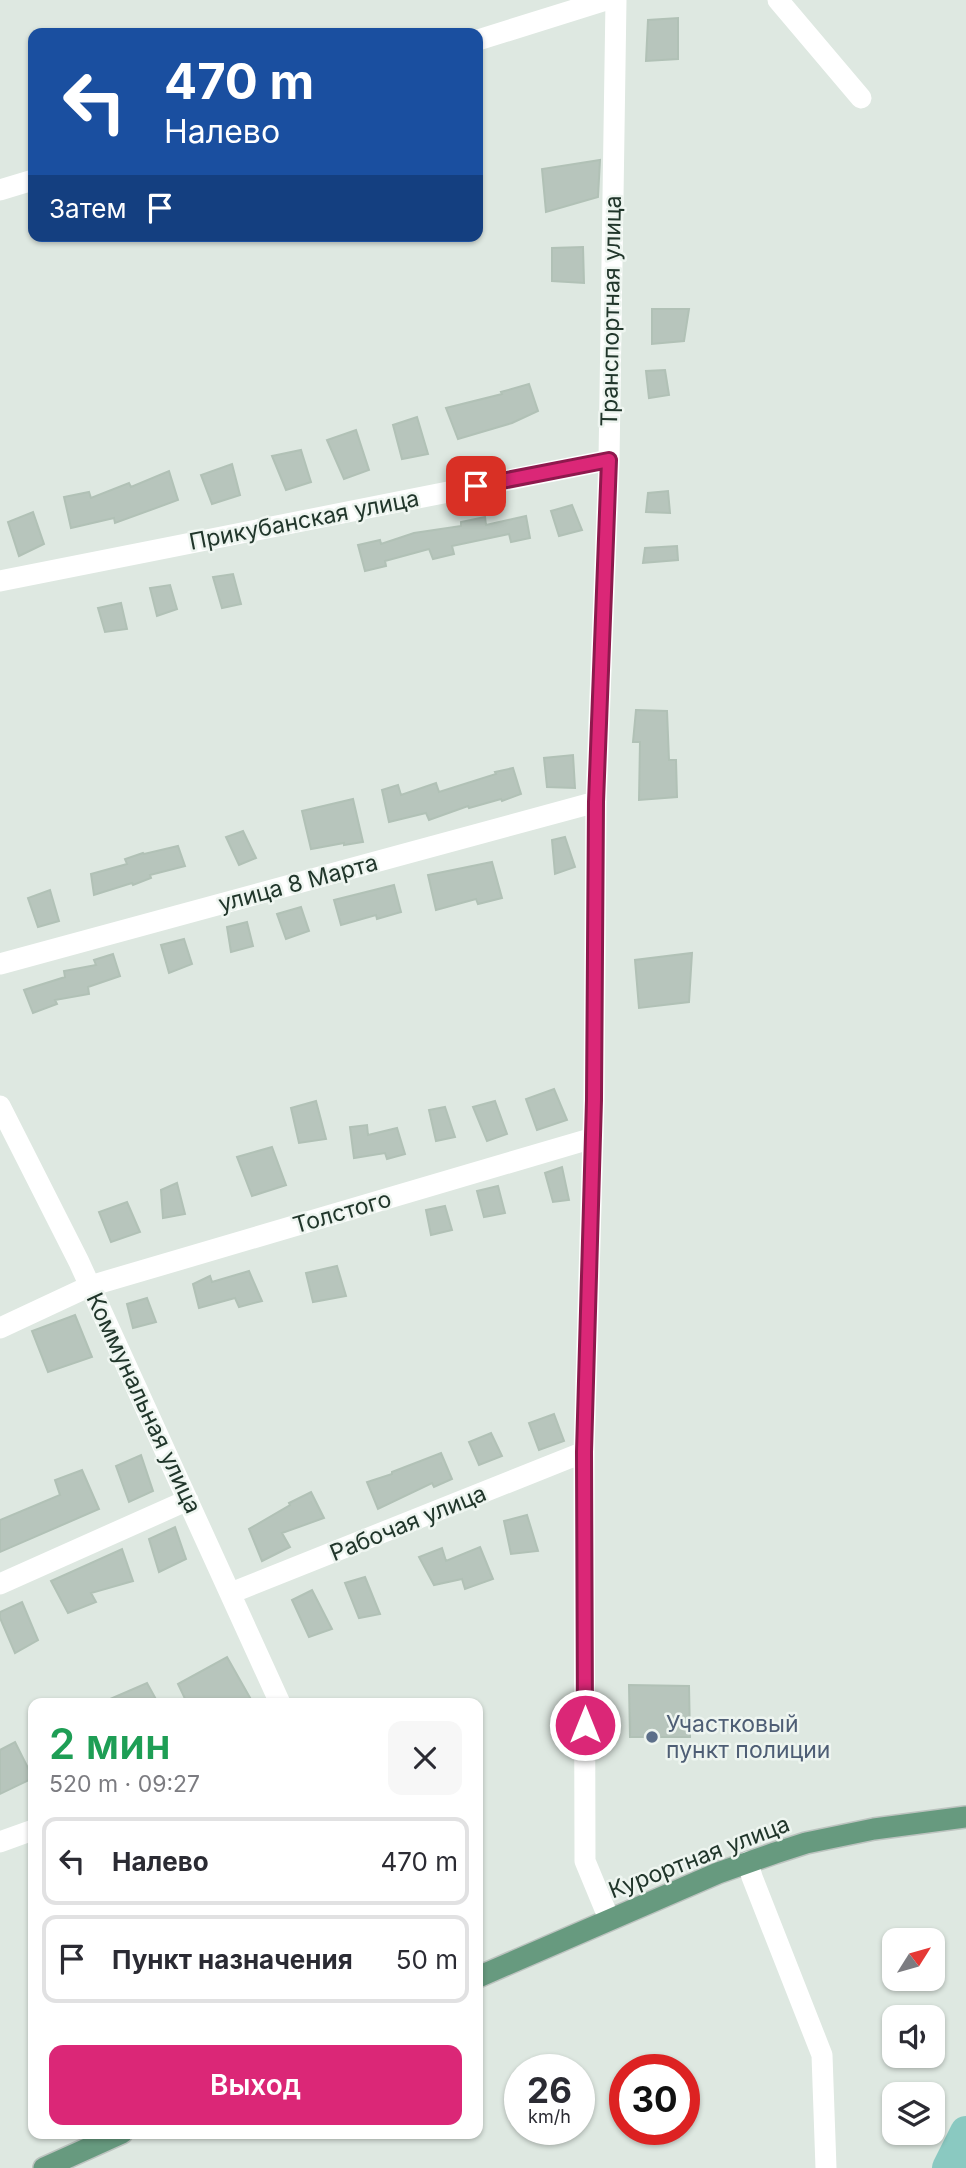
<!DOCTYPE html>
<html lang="ru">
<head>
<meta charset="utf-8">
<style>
	body { margin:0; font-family:Inter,sans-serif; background:#f7f7f7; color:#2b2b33; height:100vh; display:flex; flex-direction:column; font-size:26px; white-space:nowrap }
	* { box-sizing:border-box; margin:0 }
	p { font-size:23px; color:#7c7c81 }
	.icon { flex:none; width:38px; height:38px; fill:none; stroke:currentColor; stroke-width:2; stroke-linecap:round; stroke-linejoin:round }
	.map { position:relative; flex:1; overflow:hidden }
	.side { position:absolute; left:28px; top:1698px; width:455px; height:441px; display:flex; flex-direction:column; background:#fff; border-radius:14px; box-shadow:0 2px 5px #0004 }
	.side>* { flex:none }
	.banner { position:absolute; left:28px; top:28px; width:455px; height:214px; border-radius:14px; box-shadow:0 2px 5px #0004; background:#1a4fa0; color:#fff; overflow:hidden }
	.needle { width:46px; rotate:53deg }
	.buttons { position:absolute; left:882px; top:1928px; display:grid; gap:14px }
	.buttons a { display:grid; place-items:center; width:63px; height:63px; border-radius:14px; background:#fff; box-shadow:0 2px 5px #0004; font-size:35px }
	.speed { position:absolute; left:504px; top:2054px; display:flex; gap:14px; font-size:35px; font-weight:700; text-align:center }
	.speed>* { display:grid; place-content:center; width:91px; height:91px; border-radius:50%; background:#fff; box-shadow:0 2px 5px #0004; line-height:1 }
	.speed small { font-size:18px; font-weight:400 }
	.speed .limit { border:10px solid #d22; background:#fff; color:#111 }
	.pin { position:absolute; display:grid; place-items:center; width:60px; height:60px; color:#fff; margin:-30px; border-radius:14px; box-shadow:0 4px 10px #0006 }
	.me { position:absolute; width:77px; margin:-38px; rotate:0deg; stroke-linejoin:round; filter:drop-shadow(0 0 5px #0008) }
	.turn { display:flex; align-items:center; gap:24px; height:147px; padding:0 21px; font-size:32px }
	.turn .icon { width:91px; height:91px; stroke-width:2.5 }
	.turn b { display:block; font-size:49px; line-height:60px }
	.then { display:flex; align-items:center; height:66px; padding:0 21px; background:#0003; gap:14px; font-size:26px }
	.round { display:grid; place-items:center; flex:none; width:74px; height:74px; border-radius:14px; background:#f7f7f7 }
	.head { display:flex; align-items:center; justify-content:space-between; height:119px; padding:0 21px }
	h1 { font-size:42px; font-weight:600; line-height:52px; color:#1e9e55 }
	.primary-button { display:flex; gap:14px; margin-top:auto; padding:14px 21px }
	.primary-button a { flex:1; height:80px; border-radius:14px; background:#db2777; color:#fff; font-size:28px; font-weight:600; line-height:80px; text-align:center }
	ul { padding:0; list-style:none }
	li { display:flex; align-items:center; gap:21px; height:88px; margin:0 14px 10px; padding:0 7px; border:4px solid #e1e1e2; border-radius:14px }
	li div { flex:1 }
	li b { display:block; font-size:26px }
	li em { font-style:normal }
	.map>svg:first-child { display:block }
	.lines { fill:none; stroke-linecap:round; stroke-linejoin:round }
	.river { stroke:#8ac9c1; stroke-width:32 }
	.building { fill:#b7c5bc; stroke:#b1c1b6; stroke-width:2 }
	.primary-casing { stroke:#bcc3bf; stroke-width:24 }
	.minor { stroke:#fff; stroke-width:21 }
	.primary { stroke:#679a7f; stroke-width:21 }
	.route-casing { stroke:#8e194d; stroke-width:18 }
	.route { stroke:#db2777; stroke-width:12 }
	.service-dot { fill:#5c6f8a; stroke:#eef5f0; stroke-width:2.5 }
	.labels { text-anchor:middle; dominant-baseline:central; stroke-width:5; stroke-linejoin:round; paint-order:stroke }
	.street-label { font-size:23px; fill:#21362b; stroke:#eef5f0 }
	.service-label { font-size:23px; fill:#4e5e75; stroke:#eef5f0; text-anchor:start }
</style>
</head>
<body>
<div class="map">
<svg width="966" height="2168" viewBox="0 0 966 2168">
	<rect width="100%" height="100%" fill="#dee8e1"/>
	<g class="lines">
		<!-- river -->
		<path class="river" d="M948 2168 966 2132"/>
	</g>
	<!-- building -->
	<path class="building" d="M678 18V59L646 61 648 20Z
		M600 160 598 197 546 212 542 169Z
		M583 247 584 283 552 281V248Z
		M652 309H689L684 341 652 344Z
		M665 370 669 395 649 398 646 371Z
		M529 384 538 411 512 423 458 439 446 408 502 394 501 392Z
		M417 417 428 454 402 459 393 425Z
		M356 430 369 470 344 479 327 440Z
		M301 450 311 482 286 490 272 456Z
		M232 464 240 495 212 504 201 475Z
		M169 471 178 500 115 523 114 518 71 528 64 497 89 492 91 498 129 483 131 487Z
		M668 491 670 513 646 512 648 493Z
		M572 505 582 530 559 536 551 511Z
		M33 512 44 544 19 556 8 522Z
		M526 516 530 538 511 542 509 534 452 546 454 554 433 559 429 549 385 561 386 566 365 571 358 545 380 540 381 544 414 533 461 526V522L485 517 486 525Z
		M677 546 678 560 643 563 645 548Z
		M233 574 241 604 222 608 213 577Z
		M170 585 177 609 157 616 150 588Z
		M121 603 127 629 105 632 98 608Z
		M636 710 667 711 669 760H676L677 797 639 800 640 742H633Z
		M573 755 575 788 547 787 544 758Z
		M513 768 521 794 502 801 501 799 469 808 468 806 429 820 426 813 389 822 382 790 398 785 401 795 436 783 439 792 496 774 495 772Z
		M353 799 363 842 344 845V843L311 849 302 811Z
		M243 831 256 858 239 865 226 837Z
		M565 837 575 867 555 874 552 840Z
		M178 846 185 866 150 875 151 878 133 885 132 883 94 895 91 874 127 864 125 859 143 853 144 854Z
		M492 862 502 898 478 904 476 899 436 910 428 875Z
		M394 885 401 912 377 919 376 915 341 925 334 900Z
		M50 890 59 921 38 927 28 898Z
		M301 907 309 931 286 939 277 914Z
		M247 922 253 946 231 952 227 927Z
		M184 939 192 964 169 973 161 945Z
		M692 953 689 1002 639 1008 635 960Z
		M113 954 120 976 88 987 89 994 55 1000 57 1004 33 1013 24 990 65 977 64 971 96 965 94 960Z
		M554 1089 567 1120 537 1130 526 1099Z
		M316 1101 326 1139 299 1143 291 1108Z
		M495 1101 507 1134 487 1141 473 1107Z
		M445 1107 455 1137 436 1141 429 1110Z
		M367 1125 368 1135 397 1128 405 1154 387 1159 385 1153 354 1158 350 1127Z
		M272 1147 286 1185 252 1196 237 1157Z
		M562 1167 569 1200 553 1202 545 1173Z
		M177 1183 185 1214 163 1218 161 1190Z
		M498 1186 505 1213 484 1217 477 1191Z
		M127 1202 140 1232 111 1242 99 1212Z
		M445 1206 452 1230 431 1235 426 1210Z
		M337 1266 346 1296 313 1302 306 1273Z
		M249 1271 262 1301 239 1307 235 1298 199 1308 193 1284 210 1276 212 1282Z
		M147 1298 156 1322 133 1328 127 1304Z
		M75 1315 92 1357 48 1372 32 1331Z
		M554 1414 564 1441 539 1450 529 1423Z
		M491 1433 502 1456 479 1465 469 1442Z
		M441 1453 452 1479 434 1487 432 1483 378 1509 367 1482 392 1474V1472Z
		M141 1455 153 1491 129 1502 116 1466Z
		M82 1470 99 1509 0 1552V1520L60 1495 55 1480Z
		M311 1492 324 1518 282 1533 290 1547 262 1561 249 1529 290 1505 289 1503Z
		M527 1515 538 1551 511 1554 504 1521Z
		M175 1527 186 1559 159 1572 149 1539Z
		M480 1547 493 1579 465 1589 462 1579 434 1585 419 1557 442 1548 446 1561Z
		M122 1549 133 1581 91 1593 96 1602 68 1613 51 1581Z
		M365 1577 380 1614 359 1618 345 1583Z
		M312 1590 332 1629 309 1637 292 1600Z
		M22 1602 38 1640 15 1653 0 1618V1612Z
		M227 1657 253 1703H187L178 1684Z
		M147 1683 158 1703H101Z
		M629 1685 689 1686 690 1737H630Z
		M15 1742 33 1778 0 1794V1750Z"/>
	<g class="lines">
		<!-- primary casing -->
		<g class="primary-casing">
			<path id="primary" d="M478 1977 718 1873 775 1853 806 1843 874 1829 966 1817
				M44 2168 122 2133"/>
		</g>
		<!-- minor -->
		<path class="minor" d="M778 0 861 98
			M478 40 606 0
			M0 190 33 180
			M0 581 609 460
			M0 964 596 802
			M0 1106 79 1262 280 1703
			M0 1328 90 1286 593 1138
			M0 1584 188 1500
			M231 1593 584 1452
			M0 1842 33 1830
			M748 1862 752 1877 822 2055 826 2168
			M609 1919 585 1861 584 1452 594 1100 596 802 609 460 616 0"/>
		<!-- primary -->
		<use href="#primary" class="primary"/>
	</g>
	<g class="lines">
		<!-- route casing -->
		<g class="route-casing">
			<path id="route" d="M476 486 609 460 596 802 594 1100 584 1452 585 1725"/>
		</g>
		<!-- route -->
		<use href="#route" class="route"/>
	</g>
	<!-- markers -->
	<circle class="service-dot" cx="652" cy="1737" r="7"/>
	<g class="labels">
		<!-- street labels -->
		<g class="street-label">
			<text transform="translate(611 311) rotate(-89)">Транспортная улица</text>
			<text transform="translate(304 520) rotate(-11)">Прикубанская улица</text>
			<text transform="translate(298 883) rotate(-15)">улица 8 Марта</text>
			<text transform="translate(342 1212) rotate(-16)">Толстого</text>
			<text transform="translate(144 1403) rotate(65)">Коммунальная улица</text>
			<text transform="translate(408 1523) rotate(-22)">Рабочая улица</text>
			<text transform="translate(699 1857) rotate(-21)">Курортная улица</text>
		</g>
		<!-- service labels -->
		<g class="service-label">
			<text x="666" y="1724">Участковый<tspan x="666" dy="26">пункт полиции</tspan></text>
		</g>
	</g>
</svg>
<div class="buttons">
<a><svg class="needle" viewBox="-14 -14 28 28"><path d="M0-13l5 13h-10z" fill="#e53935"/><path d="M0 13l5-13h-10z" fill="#7c7c81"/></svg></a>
<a><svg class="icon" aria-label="sound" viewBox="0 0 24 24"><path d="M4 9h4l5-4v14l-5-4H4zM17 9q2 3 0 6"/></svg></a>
<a><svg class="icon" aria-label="layers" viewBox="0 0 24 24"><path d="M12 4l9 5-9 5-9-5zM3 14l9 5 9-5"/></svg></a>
</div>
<div class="speed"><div>26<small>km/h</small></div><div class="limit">30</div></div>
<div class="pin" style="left:476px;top:486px;background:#d93025"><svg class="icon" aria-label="arrive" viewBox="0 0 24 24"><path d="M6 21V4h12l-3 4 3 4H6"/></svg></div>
<svg class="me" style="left:585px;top:1725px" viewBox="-20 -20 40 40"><circle r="17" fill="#db2777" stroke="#fff" stroke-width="3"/><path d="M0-11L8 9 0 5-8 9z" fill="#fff"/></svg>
<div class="banner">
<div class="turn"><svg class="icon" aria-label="left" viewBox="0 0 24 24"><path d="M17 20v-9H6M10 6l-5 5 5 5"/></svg><div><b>470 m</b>Налево</div></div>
<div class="then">Затем<svg class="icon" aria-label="arrive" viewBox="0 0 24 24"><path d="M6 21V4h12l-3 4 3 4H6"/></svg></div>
</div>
<section class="side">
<div class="head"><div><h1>2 мин</h1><p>520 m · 09:27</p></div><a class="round"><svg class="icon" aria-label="close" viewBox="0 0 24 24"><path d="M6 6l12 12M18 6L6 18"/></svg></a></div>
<ul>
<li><svg class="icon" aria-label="left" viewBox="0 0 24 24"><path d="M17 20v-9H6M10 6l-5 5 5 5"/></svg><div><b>Налево</b></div><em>470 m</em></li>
<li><svg class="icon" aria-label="arrive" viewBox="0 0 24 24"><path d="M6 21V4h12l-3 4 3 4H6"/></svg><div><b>Пункт назначения</b></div><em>50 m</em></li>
</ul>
<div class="primary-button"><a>Выход</a></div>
</section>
</div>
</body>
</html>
